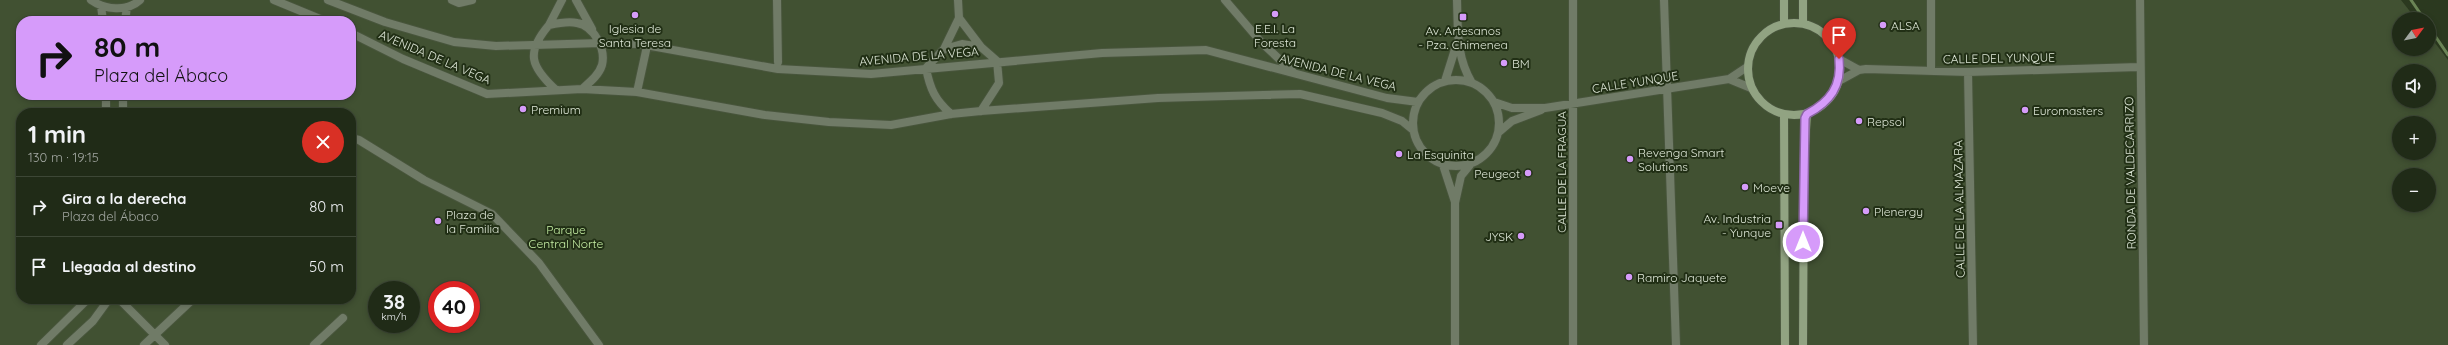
<!DOCTYPE html>
<html lang="es">
<head>
<meta charset="utf-8">
<style>
	body { margin:0; font-family:Quicksand,sans-serif; background:#283320; color:#f1f3f6; height:100vh; display:flex; flex-direction:column; font-size:15px; white-space:nowrap }
	* { box-sizing:border-box; margin:0 }
	p { font-size:13px; color:#a2a7a1 }
	.icon { flex:none; width:22px; height:22px; fill:none; stroke:currentColor; stroke-width:2; stroke-linecap:round; stroke-linejoin:round }
	.map { position:relative; flex:1; overflow:hidden }
	.side { position:absolute; left:16px; top:108px; width:340px; height:196px; display:flex; flex-direction:column; background:#202b17; border-radius:16px; box-shadow:0 2px 6px #0003,0 0 0 1px #3d4736 }
	.side>* { flex:none }
	.banner { position:absolute; left:16px; top:16px; width:340px; height:84px; border-radius:16px; box-shadow:0 2px 6px #0003,0 0 0 1px #3d4736; background:#d69bfa; color:#111; overflow:hidden }
	.needle { width:26px; rotate:58deg }
	.buttons { position:absolute; left:2392px; top:12px; display:grid; gap:8px }
	.buttons a { display:grid; place-items:center; width:44px; height:44px; border-radius:50%; background:#202b17; box-shadow:0 2px 6px #0003,0 0 0 1px #3d4736; font-size:20px }
	.speed { position:absolute; left:368px; top:281px; display:flex; gap:8px; font-size:20px; font-weight:700; text-align:center }
	.speed>* { display:grid; place-content:center; width:52px; height:52px; border-radius:50%; background:#202b17; box-shadow:0 2px 6px #0003,0 0 0 1px #3d4736; line-height:1 }
	.speed small { font-size:10px; font-weight:400 }
	.speed .limit { border:6px solid #d22; background:#fff; color:#111 }
	.pin { position:absolute; display:grid; place-items:center; width:34px; height:34px; color:#fff; margin:-41px -17px; border-radius:50% 50% 50% 0; rotate:-45deg; box-shadow:0 0 4px #0007 }
	.pin .icon { rotate:45deg }
	.me { position:absolute; width:44px; margin:-22px; rotate:0deg; stroke-linejoin:round; filter:drop-shadow(0 0 3px #0008) }
	.turn { display:flex; align-items:center; gap:14px; height:84px; padding:0 12px; font-size:18px }
	.turn .icon { width:52px; height:52px; stroke-width:2.5 }
	.turn b { display:block; font-size:28px; line-height:34px }
	.round { display:grid; place-items:center; flex:none; width:42px; height:42px; border-radius:21px; background:#283320 }
	.summary { display:flex; align-items:center; justify-content:space-between; height:68px; padding:0 12px }
	h1 { font-size:24px; font-weight:800; line-height:30px }
	ul { padding:0; list-style:none }
	li { display:flex; align-items:center; gap:12px; height:60px; padding:0 12px; border-top:1px solid #3d4736 }
	li div { flex:1 }
	li b { display:block; font-size:15px }
	li em { font-style:normal }
	.map>svg:first-child { display:block }
	.green { fill:#415132; fill-rule:evenodd }
	.lines { fill:none; stroke-linecap:round; stroke-linejoin:round }
	.stream { stroke:#6a8455; stroke-width:3 }
	.street-casing { stroke:#48553c; stroke-width:10 }
	.secondary-casing { stroke:#48553c; stroke-width:10 }
	.street { stroke:#707b67; stroke-width:8 }
	.secondary { stroke:#91a382; stroke-width:8 }
	.route-casing { stroke:#8b65a2; stroke-width:10 }
	.route { stroke:#d69bfa; stroke-width:7 }
	.poi-dot { fill:#d69bfa; stroke:#212f15; stroke-width:1.5 }
	.labels { text-anchor:middle; dominant-baseline:central; stroke-width:4; stroke-linejoin:round; paint-order:stroke }
	.poi-label { font-size:12px; fill:#dee7d7; stroke:#212f15; text-anchor:start }
	.street-label { font-size:12px; fill:#dee7d7; stroke:#212f15 }
	.park-label { font-size:12px; fill:#c6efa5; stroke:#212f15 }
</style>
</head>
<body>
<div class="map">
<svg width="2448" height="345" viewBox="0 0 2448 345">
	<rect width="100%" height="100%" fill="#2b391f"/>
	<!-- green -->
	<path class="green" d="M0 0H2401L2416 19H2399V49H2429V35L2448 60V345H0ZM21 21H351V95H21ZM2399 71H2429V101H2399ZM21 113H351V299H21ZM2399 123H2429V153H2399ZM2399 175H2429V205H2399ZM377 290H411V324H377ZM437 290H471V324H437Z"/>
	<g class="lines">
		<!-- stream -->
		<path class="stream" d="M2411 0 2424 19
			M2429 27 2448 55"/>
		<!-- street casing -->
		<g class="street-casing">
			<path id="street" d="M91 0C105 10 127 12 140 0
				M274 0 325 21
				M328 0 385 22 454 42 496 46 601 43 640 44 778 69 871 74 1102 53 1206 50 1387 98 1418 102
				M452 0 459 3 472 0
				M576 0 592 29
				M777 0 778 62
				M1225 0 1261 42 1294 73
				M1457 0C1458 29 1456 57 1472 83
				M1573 0V345
				M1664 0 1676 345
				M2140 0 2144 345
				M101 6 103 21
				M959 18 981 47
				M125 21 127 7
				M549 25 562 0
				M351 33 403 59 487 94 582 89 637 92 765 115 829 122 891 125 951 114 981 111 1158 98 1300 94 1382 113 1402 121 1413 130
				M944 49 959 18 958 0
				M1839 59 1859 70
				M1931 71V0
				M1968 72 1973 345
				M1729 79 1751 88
				M1413 123a43 43 0 1 1 86 0a43 43 0 1 1-86 0Z
				M1445 81 1457 43
				M1839 81 1859 70 1866 69 1968 72 2139 67
				M556 90C531 67 525 53 549 25 558 23 569 21 577 23 594 26 606 49 602 65 599 75 590 82 582 89
				M637 92 647 46
				M1494 102 1512 108H1545L1729 79 1747 67
				M106 113V95
				M123 113V95
				M951 114C935 100 930 89 926 68L944 49 962 44 981 47 997 61 999 83 981 111
				M1499 132 1512 121 1541 110
				M351 138 359 140 424 180 492 214 539 263 599 345
				M1443 165 1455 202
				M119 299 165 345
				M41 345 88 299
				M67 345 93 321 109 299
				M144 345 193 299
				M314 345 343 318
				M1455 345V203L1461 176 1470 165"/>
		</g>
		<!-- secondary casing -->
		<g class="secondary-casing">
			<path id="secondary" d="M1803 0V23
				M1748 69a46 46 0 1 1 92 0a46 46 0 1 1-92 0Z
				M1784 23V0
				M1784 114 1785 345
				M1803 345 1804 161 1807 114"/>
		</g>
		<!-- street -->
		<use href="#street" class="street"/>
		<!-- secondary -->
		<use href="#secondary" class="secondary"/>
	</g>
	<g class="lines">
		<!-- route casing -->
		<g class="route-casing">
			<path id="route" d="M1803 242 1805 118 1807 114C1830 102 1842 86 1839 59"/>
		</g>
		<!-- route -->
		<use href="#route" class="route"/>
	</g>
	<!-- markers -->
	<g class="poi-dot">
		<circle cx="1275" cy="14" r="4"/>
		<circle cx="635" cy="15" r="4"/>
		<rect x="1459" y="13" width="8" height="8" rx="2"/>
		<circle cx="1883" cy="25" r="4"/>
		<circle cx="1504" cy="63" r="4"/>
		<circle cx="523" cy="109" r="4"/>
		<circle cx="2025" cy="110" r="4"/>
		<circle cx="1859" cy="121" r="4"/>
		<circle cx="1399" cy="154" r="4"/>
		<circle cx="1630" cy="159" r="4"/>
		<circle cx="1528" cy="173" r="4"/>
		<circle cx="1745" cy="187" r="4"/>
		<circle cx="1866" cy="211" r="4"/>
		<circle cx="438" cy="221" r="4"/>
		<rect x="1775" y="221" width="8" height="8" rx="2"/>
		<circle cx="1521" cy="236" r="4"/>
		<circle cx="1629" cy="277" r="4"/>
	</g>
	<g class="labels">
		<!-- poi labels -->
		<g class="poi-label">
			<text x="1891" y="25">ALSA</text>
			<text x="635" y="28" text-anchor="middle">Iglesia de<tspan x="635" dy="14">Santa Teresa</tspan></text>
			<text x="1275" y="28" text-anchor="middle">E.E.I. La<tspan x="1275" dy="14">Foresta</tspan></text>
			<text x="1463" y="30" text-anchor="middle">Av. Artesanos<tspan x="1463" dy="14">- Pza. Chimenea</tspan></text>
			<text x="1512" y="63">BM</text>
			<text x="531" y="109">Premium</text>
			<text x="2033" y="110">Euromasters</text>
			<text x="1867" y="121">Repsol</text>
			<text x="1638" y="152">Revenga Smart<tspan x="1638" dy="14">Solutions</tspan></text>
			<text x="1407" y="154">La Esquinita</text>
			<text x="1520" y="173" text-anchor="end">Peugeot</text>
			<text x="1753" y="187">Moeve</text>
			<text x="1874" y="211">Plenergy</text>
			<text x="446" y="214">Plaza de<tspan x="446" dy="14">la Familia</tspan></text>
			<text x="1771" y="218" text-anchor="end">Av. Industria<tspan x="1771" dy="14">- Yunque</tspan></text>
			<text x="1513" y="236" text-anchor="end">JYSK</text>
			<text x="1637" y="277">Ramiro Jaquete</text>
		</g>
		<!-- street labels -->
		<g class="street-label">
			<text transform="translate(919 56) rotate(-5)">AVENIDA DE LA VEGA</text>
			<text transform="translate(435 57) rotate(23)">AVENIDA DE LA VEGA</text>
			<text transform="translate(1999 58) rotate(-1)">CALLE DEL YUNQUE</text>
			<text transform="translate(1338 72) rotate(14)">AVENIDA DE LA VEGA</text>
			<text transform="translate(1635 82) rotate(-9)">CALLE YUNQUE</text>
			<text transform="translate(1561 172) rotate(-90)">CALLE DE LA FRAGUA</text>
			<text transform="translate(2130 173) rotate(-91)">RONDA DE VALDECARRIZO</text>
			<text transform="translate(1959 209) rotate(-91)">CALLE DE LA ALMAZARA</text>
		</g>
		<!-- park labels -->
		<g class="park-label">
			<text x="566" y="229">Parque<tspan x="566" dy="14">Central Norte</tspan></text>
		</g>
	</g>
</svg>
<div class="buttons">
<a><svg class="needle" viewBox="-14 -14 28 28"><path d="M0-13l5 13h-10z" fill="#e53935"/><path d="M0 13l5-13h-10z" fill="#a2a7a1"/></svg></a>
<a><svg class="icon" aria-label="sound" viewBox="0 0 24 24"><path d="M4 9h4l5-4v14l-5-4H4zM17 9q2 3 0 6"/></svg></a>
<a>+</a>
<a>−</a>
</div>
<div class="speed"><div>38<small>km/h</small></div><div class="limit">40</div></div>
<div class="pin" style="left:1839px;top:59px;background:#d93025"><svg class="icon" aria-label="arrive" viewBox="0 0 24 24"><path d="M6 21V4h12l-3 4 3 4H6"/></svg></div>
<svg class="me" style="left:1803px;top:242px" viewBox="-20 -20 40 40"><circle r="17" fill="#d69bfa" stroke="#fff" stroke-width="3"/><path d="M0-11L8 9 0 5-8 9z" fill="#fff"/></svg>
<div class="banner">
<div class="turn"><svg class="icon" aria-label="right" viewBox="0 0 24 24"><path d="M7 20v-9h11M14 6l5 5-5 5"/></svg><div><b>80 m</b>Plaza del Ábaco</div></div>
</div>
<section class="side">
<div class="summary"><div><h1>1 min</h1><p>130 m · 19:15</p></div><a class="round" style="background:#d93025;color:#fff"><svg class="icon" aria-label="close" viewBox="0 0 24 24"><path d="M6 6l12 12M18 6L6 18"/></svg></a></div>
<ul>
<li><svg class="icon" aria-label="right" viewBox="0 0 24 24"><path d="M7 20v-9h11M14 6l5 5-5 5"/></svg><div><b>Gira a la derecha</b><p>Plaza del Ábaco</p></div><em>80 m</em></li>
<li><svg class="icon" aria-label="arrive" viewBox="0 0 24 24"><path d="M6 21V4h12l-3 4 3 4H6"/></svg><div><b>Llegada al destino</b></div><em>50 m</em></li>
</ul>
</section>
</div>
</body>
</html>
